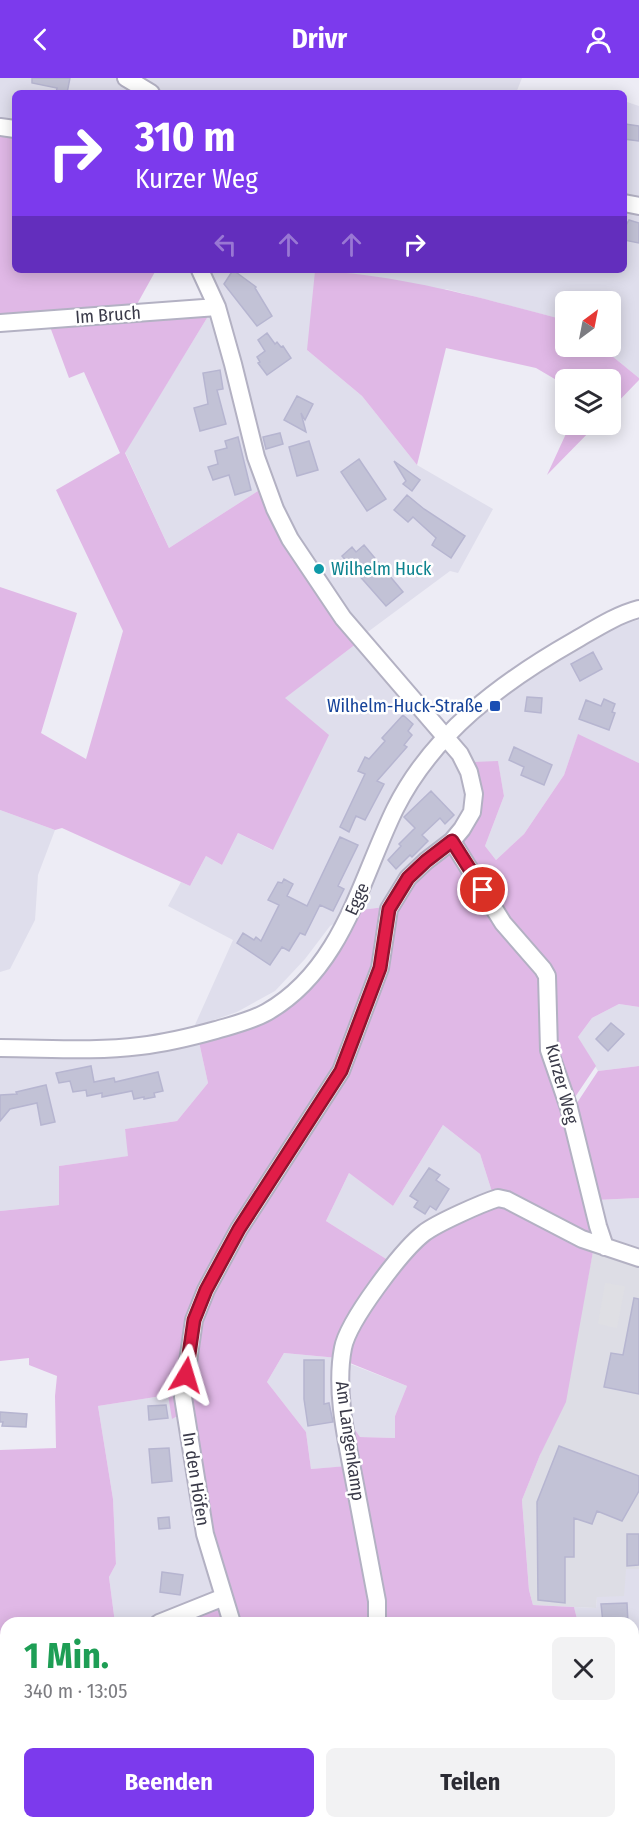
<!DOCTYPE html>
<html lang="de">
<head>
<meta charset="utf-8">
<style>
	body { margin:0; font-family:"Fira Sans Condensed",sans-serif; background:#f2f2f3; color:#2b2b33; height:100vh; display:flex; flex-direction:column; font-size:22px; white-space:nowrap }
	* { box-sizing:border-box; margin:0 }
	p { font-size:20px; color:#7c7c81 }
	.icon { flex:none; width:33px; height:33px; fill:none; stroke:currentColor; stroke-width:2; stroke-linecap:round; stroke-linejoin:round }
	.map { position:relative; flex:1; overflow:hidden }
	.sheet { position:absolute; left:0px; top:1539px; width:639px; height:212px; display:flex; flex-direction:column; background:#fff; border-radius:18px 18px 0 0; box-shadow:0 3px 15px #0003 }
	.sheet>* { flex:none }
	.top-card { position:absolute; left:12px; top:12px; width:615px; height:183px; border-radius:9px; box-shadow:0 3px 15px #0003; background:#7c3aed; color:#fff; overflow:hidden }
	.needle { width:39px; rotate:32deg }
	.fabs { position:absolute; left:555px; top:213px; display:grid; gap:12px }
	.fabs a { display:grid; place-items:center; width:66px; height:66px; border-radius:9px; background:#fff; box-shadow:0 3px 15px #0003; font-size:30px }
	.pin { position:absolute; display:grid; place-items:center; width:51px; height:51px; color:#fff; margin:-26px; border:3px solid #fff; border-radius:50%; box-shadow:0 2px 6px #0007 }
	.me { position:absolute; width:66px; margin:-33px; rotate:7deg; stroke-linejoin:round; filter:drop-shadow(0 0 4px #0008) }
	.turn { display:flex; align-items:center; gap:21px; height:126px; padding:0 24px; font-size:27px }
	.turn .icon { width:78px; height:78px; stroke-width:2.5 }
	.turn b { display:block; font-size:42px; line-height:51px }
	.lanes { display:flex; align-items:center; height:57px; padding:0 24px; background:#0003; justify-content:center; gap:30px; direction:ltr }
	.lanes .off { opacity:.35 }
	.round { display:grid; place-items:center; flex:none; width:63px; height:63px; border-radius:9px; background:#f2f2f3 }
	.headline { display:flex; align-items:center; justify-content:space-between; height:102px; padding:0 24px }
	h1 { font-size:36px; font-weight:700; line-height:45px; color:#1e9e55 }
	.action { display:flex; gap:12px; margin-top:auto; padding:12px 24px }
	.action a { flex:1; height:69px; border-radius:9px; background:#7c3aed; color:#fff; font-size:24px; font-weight:700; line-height:69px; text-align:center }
	.action a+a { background:#f2f2f3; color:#2b2b33 }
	header { display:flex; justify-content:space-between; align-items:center; height:78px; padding:0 24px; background:#7c3aed; color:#fff; font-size:27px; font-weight:700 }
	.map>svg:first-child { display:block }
	.residential { fill:#dfdeec }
	.industrial { fill:#dddde5 }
	.green { fill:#e0b8e6 }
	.parking { fill:#dfdfe4 }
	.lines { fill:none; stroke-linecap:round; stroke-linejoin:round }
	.stream { stroke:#ece1ad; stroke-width:4 }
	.building { fill:#c2c2d6; stroke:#b6b5d0; stroke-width:1.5 }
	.minor-casing { stroke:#b3b1c3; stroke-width:20 }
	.minor { stroke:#fff; stroke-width:16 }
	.route-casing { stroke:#92132f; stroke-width:15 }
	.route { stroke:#e11d48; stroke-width:10 }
	.culture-dot { fill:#0f9aa8; stroke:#fff; stroke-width:2 }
	.transit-dot { fill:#1a4fb4; stroke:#fff; stroke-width:2 }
	.labels { text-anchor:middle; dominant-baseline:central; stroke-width:5; stroke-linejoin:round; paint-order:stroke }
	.street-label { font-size:18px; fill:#3a3a49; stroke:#fff }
	.culture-label { font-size:18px; fill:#0d838f; stroke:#fff; text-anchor:start }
	.transit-label { font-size:18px; fill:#164399; stroke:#fff; text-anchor:end }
</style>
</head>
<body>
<header><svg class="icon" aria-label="back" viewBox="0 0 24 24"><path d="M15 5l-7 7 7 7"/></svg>Drivr<svg class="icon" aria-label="person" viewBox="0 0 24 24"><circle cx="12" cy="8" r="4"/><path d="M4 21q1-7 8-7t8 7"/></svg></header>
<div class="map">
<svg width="639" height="1750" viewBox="0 0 639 1750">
	<rect width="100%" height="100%" fill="#edecf5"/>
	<!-- residential -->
	<path class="residential" d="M0 0H522L516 15H15V48L0 46Z
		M624 23 639 28V300L601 269 610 268V224H566L565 242 446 211 307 272 362 318 417 387 493 431 458 495 450 493 365 556 349 538 299 461 281 428 275 404 261 411 169 470 125 374 210 235 206 192H624Z
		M639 542V685L578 657 564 697 524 756 496 782 485 768 504 718 498 684H473L463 729 458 741 446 759 385 829 360 832 330 848 305 881 275 913 237 934 194 949 233 862 168 828 181 804 190 808 206 778 222 787 238 755 272 772 284 620 356 566 444 667 483 631 560 579 621 546Z
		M0 732 55 752 38 797 35 842 10 891 0 894Z
		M619 926 639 929V988L598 993 578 959 592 940Z
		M199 964 208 1005 177 1043 125 1051 129 1078 59 1088V1127L0 1133V979H122L170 973Z
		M443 1047 480 1076 493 1117 391 1184 326 1143 349 1095 393 1128Z
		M639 1120V1175L610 1167 596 1122Z
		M284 1275 338 1280 349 1388 311 1391 306 1354 267 1304Z
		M345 1284 407 1308 395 1338V1360L360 1359 347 1340Z
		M168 1317 179 1337 217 1515 162 1545H115L109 1499 116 1486 113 1421 98 1328Z
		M626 1491H639V1635L635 1634 637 1617 633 1616V1545H578L574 1529 596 1530 597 1519Z
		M0 1681 6 1684V1744H137L147 1746 151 1750H0Z"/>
	<!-- industrial -->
	<path class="industrial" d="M594 1168 639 1183V1491H626L624 1518 597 1519 596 1530 533 1527 529 1512 522 1422 540 1377 580 1241Z"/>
	<!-- green -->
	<path class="green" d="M0 51 15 53V192H156L136 228 0 241Z
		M315 193C400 196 484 221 565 242L566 268 601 269 639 300V302L611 331 610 302H566L565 307 536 290 446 270 417 387 362 318 307 272Z
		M210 235 125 375 169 470 261 411 356 566 285 620 329 657 273 772 238 755 222 787 206 778 190 808 62 750 55 752 0 732V509L77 535 41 655 86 681 123 553 56 412 120 375 84 294 69 300 49 246Z
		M570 347H596L547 397Z
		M578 656 639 685V929L619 926 592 940 578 959 596 988 571 1025 545 974 599 1163 493 1117 480 1076 443 1047 393 1128 349 1095 326 1143 391 1184 338 1280 284 1275 267 1304 306 1354 311 1391 359 1387 347 1340 360 1359 395 1360V1338L407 1308 345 1283 362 1238 416 1168 493 1124 594 1168 566 1324 540 1377 522 1422 529 1512 533 1527 574 1529 578 1545H162L227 1508 179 1337 172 1341 168 1317 98 1328 113 1421 116 1486 109 1499 115 1545H6V1684L0 1681V1372L56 1370 55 1318 57 1298 29 1287V1280L0 1283V1133L59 1127V1088L128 1078 125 1051 177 1043 208 1005 199 964 256 945 360 832 385 829 412 803 481 719 478 694 473 684 498 683 504 718 485 768 496 782 524 756 564 697Z
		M639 988V1120L596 1122 573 1031 598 993Z
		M633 1616 637 1617 635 1634 639 1635V1750H180L184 1744H633Z"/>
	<!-- parking -->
	<path class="parking" d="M605 1205 625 1208 617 1250 598 1246Z"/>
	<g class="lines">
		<!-- stream -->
		<path class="stream" d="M0 1669 6 1672
			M194 1747 215 1750"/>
	</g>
	<!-- building -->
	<path class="building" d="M32 0H70L67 15H56L57 10 32 5Z
		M625 46 639 48V63L624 61Z
		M629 142 639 145V165L624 162V151Z
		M233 192 256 209 255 210 272 238 257 248 224 206Z
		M267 255 275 266 277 264 281 269 283 268 291 280 267 297 258 285 260 284 257 279 265 273 258 262Z
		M220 292 223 311 217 312 226 346 200 353 194 330 208 326 203 295Z
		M297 318 313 326 305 342 301 335 306 354 284 342Z
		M280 355 283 366 266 371 263 359Z
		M238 359 251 412 235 417 229 397 213 402 208 389 218 386 215 373 227 370 225 363Z
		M309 363 318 392 297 398 289 369Z
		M359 381 386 421 367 433 341 394Z
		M394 383 420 402 412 413 403 406 406 403Z
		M407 417 424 431 465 458 451 480 432 467 436 460 413 439 408 444 394 432Z
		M364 467 403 514 386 528 342 478 352 469 356 474Z
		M593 574 602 591 580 603 571 586Z
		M527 619 542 620 541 635 525 633Z
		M604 621 615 626 612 634 615 635 609 652 579 641 586 622 601 628Z
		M403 637 413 646 408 653 412 657 404 667 407 669 377 703 384 706 365 742 356 738 349 754 340 749 365 696 358 693 365 679 369 681 385 663 382 660Z
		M514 669 552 687 544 707 521 697 524 689 509 682Z
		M431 713 454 737 445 746 440 740 422 757 428 763 412 779 410 777 396 791 388 782 401 768 399 766 415 750 404 739Z
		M340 759 358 767 338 808 344 811 333 833 320 827 305 857 300 855 289 873 282 869 270 887 237 865 243 855 254 862 256 859 261 863 279 827 268 822 278 804 282 805 284 801 293 806 287 818 307 828Z
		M611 945 624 956 608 973 596 961Z
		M91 988 94 1004 114 1000 115 1004 158 994 163 1013 154 1015 155 1019 144 1021V1019L134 1021 132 1013 102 1019V1015L87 1018 86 1012 73 1014 70 1003 59 1005 56 995Z
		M46 1007 55 1044 41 1047 37 1025 10 1031 0 1043V1017L17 1016 16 1014Z
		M429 1090 440 1097 436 1102 449 1111 436 1132 430 1128 425 1136 414 1129 418 1123 410 1118Z
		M634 1220 639 1221V1316L604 1309 611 1275 623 1277Z
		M304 1282H324V1326L329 1325 333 1344 308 1348 304 1321Z
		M166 1327 168 1340 149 1342 148 1328Z
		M0 1334 27 1336 26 1349 2 1348 3 1344H0Z
		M559 1368 639 1398V1413L622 1443 597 1433 592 1446 574 1440V1479H565V1525L538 1522 537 1424Z
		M169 1370 172 1403 152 1405 149 1371Z
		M169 1439 170 1450 159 1451 158 1440Z
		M627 1456H639V1487L627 1488Z
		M162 1494 183 1497 180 1517 160 1514Z
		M627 1525 628 1545H603L601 1526Z"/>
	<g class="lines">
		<!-- minor casing -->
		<g class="minor-casing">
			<path id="minor" d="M126 0 151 15
				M0 49 15 51
				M624 125 639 128
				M200 192 217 229 233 286 256 379 275 431 290 461 343 540 460 676 469 694 474 716 472 734 462 751 452 763 426 783 408 800 389 831 380 890 341 993 239 1151 206 1212 194 1242 183 1319 205 1456 232 1545
				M0 245 217 229
				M452 763 503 845 543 891 547 898 549 972 569 1030 598 1148 605 1169
				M0 970C46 970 94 974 140 968 166 965 191 959 216 952 233 947 251 943 267 934 342 891 360 803 395 731 433 655 502 604 574 563 595 551 616 537 639 531
				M159 1545 224 1519
				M377 1545V1523C369 1482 362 1442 354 1401 346 1360 335 1311 343 1270 348 1243 402 1172 424 1155 437 1145 482 1125 498 1120L507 1122 582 1161 639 1180
				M174 1750 177 1744"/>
		</g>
		<!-- minor -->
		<use href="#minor" class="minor"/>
	</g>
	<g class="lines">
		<!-- route casing -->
		<g class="route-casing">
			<path id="route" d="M186 1297 194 1242 206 1212 239 1151 341 993 380 890 389 831 408 800 426 783 452 763 483 812"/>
		</g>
		<!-- route -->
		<use href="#route" class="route"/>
	</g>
	<!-- markers -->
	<circle class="culture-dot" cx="319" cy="491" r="6"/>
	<rect class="transit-dot" x="489" y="622" width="12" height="12" rx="3"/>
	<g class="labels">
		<!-- street labels -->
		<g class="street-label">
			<text transform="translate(108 237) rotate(-4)">Im Bruch</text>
			<text transform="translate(357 821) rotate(-66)">Egge</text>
			<text transform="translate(562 1006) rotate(75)">Kurzer Weg</text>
			<text transform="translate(350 1363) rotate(82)">Am Langenkamp</text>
			<text transform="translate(196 1401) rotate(81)">In den Höfen</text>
		</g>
		<!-- culture labels -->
		<g class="culture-label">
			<text x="331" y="491">Wilhelm Huck</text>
		</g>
		<!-- transit labels -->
		<g class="transit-label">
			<text x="483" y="628">Wilhelm-Huck-Straße</text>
		</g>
	</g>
</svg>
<div class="fabs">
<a><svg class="needle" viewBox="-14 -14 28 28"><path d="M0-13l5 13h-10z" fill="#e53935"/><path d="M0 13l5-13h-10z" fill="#7c7c81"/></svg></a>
<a><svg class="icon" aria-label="layers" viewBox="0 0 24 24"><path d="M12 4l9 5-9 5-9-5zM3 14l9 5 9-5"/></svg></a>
</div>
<div class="pin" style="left:483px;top:812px;background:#d93025"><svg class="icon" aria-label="arrive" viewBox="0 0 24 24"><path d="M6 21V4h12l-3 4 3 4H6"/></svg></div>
<svg class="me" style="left:186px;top:1297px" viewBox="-20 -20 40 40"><path d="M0-17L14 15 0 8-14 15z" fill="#e11d48" stroke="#fff" stroke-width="4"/></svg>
<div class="top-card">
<div class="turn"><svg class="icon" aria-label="right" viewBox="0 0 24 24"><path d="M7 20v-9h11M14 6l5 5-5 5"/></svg><div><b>310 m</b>Kurzer Weg</div></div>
<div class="lanes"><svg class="icon off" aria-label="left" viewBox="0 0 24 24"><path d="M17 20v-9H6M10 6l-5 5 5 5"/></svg><svg class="icon off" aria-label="ahead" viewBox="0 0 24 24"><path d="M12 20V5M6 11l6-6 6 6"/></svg><svg class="icon off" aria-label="ahead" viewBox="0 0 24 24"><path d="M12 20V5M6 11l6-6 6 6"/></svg><svg class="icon" aria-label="right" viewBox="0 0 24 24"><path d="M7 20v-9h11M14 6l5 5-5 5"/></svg></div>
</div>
<section class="sheet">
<div class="headline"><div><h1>1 Min.</h1><p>340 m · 13:05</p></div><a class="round"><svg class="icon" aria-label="close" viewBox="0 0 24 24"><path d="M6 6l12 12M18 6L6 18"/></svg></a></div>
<div class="action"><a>Beenden</a><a>Teilen</a></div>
</section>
</div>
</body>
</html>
